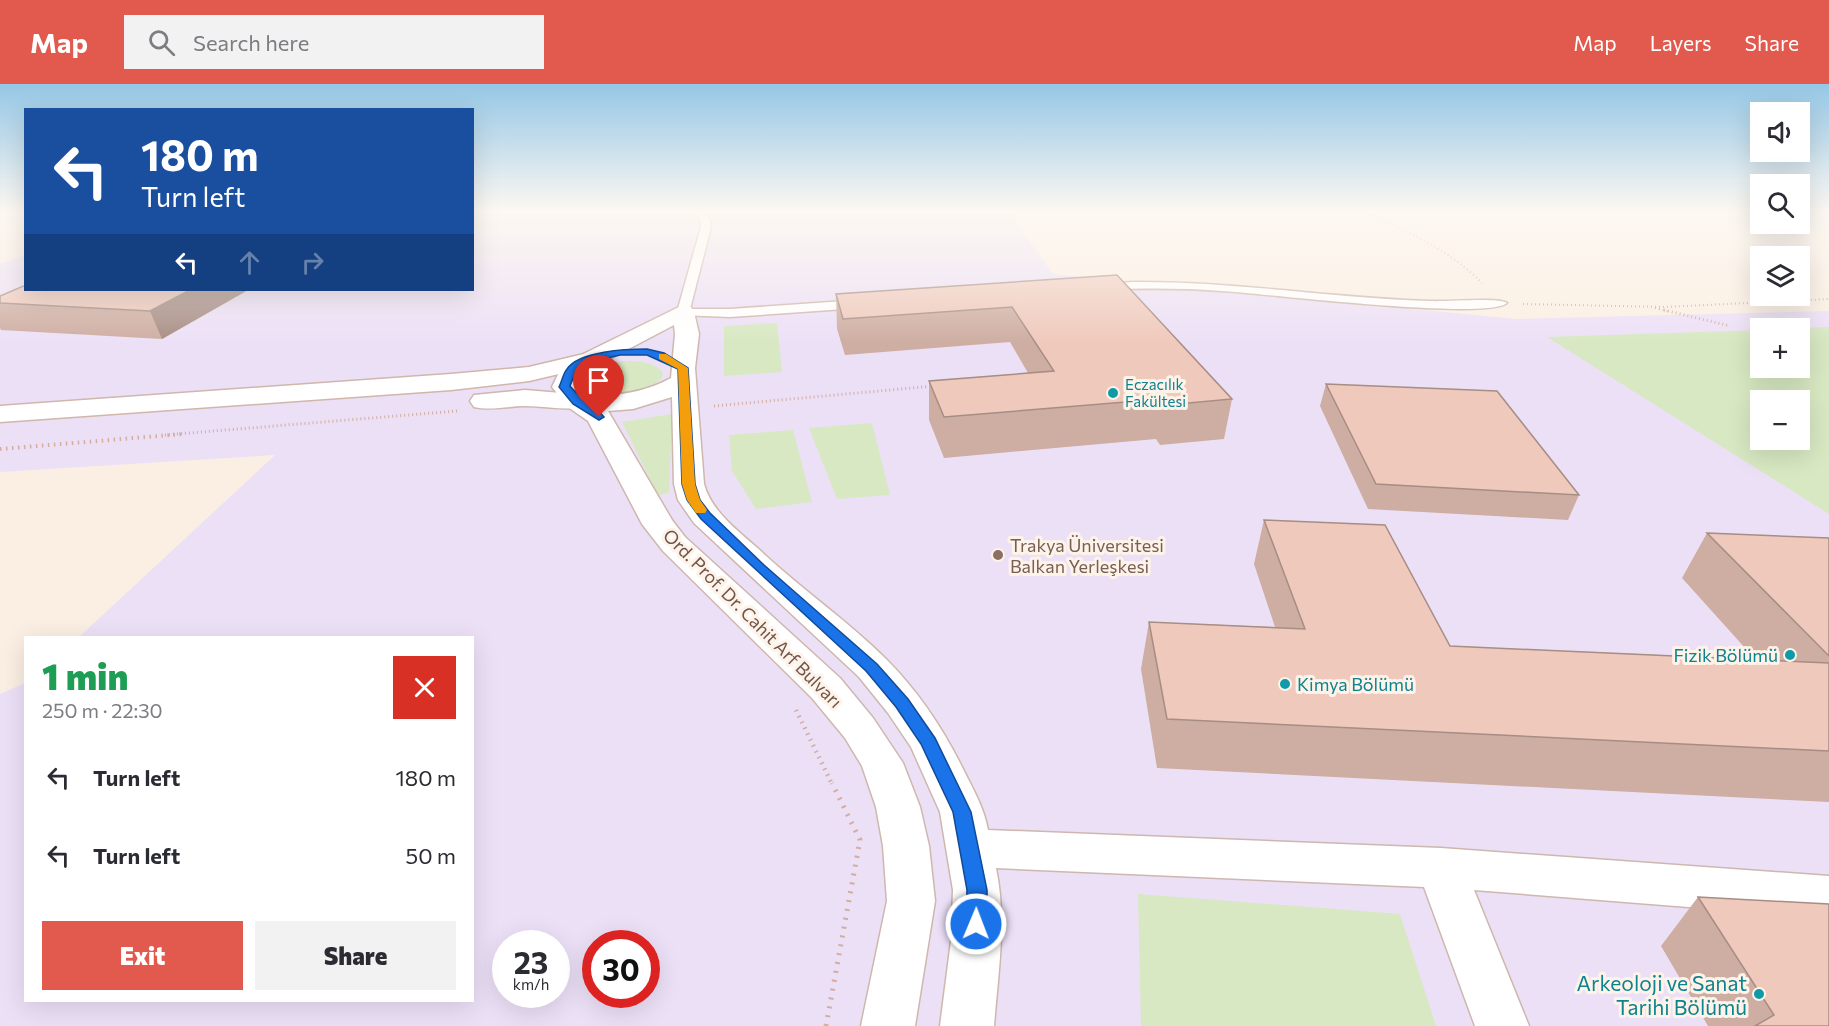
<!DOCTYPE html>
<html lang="en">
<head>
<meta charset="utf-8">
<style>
	body { margin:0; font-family:Commissioner,sans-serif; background:#f2f2f3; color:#2b2b33; height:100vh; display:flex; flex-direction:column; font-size:22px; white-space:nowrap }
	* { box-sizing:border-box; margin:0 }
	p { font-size:20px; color:#7c7c81 }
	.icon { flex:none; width:33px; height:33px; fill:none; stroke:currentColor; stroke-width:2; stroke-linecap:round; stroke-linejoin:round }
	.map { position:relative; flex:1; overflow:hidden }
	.drawer { position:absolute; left:24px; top:552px; width:450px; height:366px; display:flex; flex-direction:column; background:#fff; border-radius:0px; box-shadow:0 6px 24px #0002 }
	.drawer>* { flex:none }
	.banner { position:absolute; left:24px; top:24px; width:450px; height:183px; border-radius:0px; box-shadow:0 6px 24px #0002; background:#1a4fa0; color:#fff; overflow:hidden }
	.buttons { position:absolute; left:1750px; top:18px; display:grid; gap:12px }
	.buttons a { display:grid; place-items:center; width:60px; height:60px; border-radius:0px; background:#fff; box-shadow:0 6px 24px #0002; font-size:30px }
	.speed { position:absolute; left:492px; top:846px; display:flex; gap:12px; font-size:30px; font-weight:700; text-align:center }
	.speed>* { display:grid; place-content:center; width:78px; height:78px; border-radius:50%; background:#fff; box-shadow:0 6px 24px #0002; line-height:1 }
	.speed small { font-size:15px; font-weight:400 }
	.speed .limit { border:9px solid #d22; background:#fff; color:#111 }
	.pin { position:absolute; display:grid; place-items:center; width:51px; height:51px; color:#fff; margin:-62px -26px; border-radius:50% 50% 50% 0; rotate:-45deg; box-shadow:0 0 6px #0007 }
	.pin .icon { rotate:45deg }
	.me { position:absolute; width:66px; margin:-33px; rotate:1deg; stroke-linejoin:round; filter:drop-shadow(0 0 4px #0008) }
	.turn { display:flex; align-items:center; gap:21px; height:126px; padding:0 18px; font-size:27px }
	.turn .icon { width:78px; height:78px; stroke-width:2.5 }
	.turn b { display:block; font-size:42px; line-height:51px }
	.lanes { display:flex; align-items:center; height:57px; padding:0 18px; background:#0003; justify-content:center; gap:30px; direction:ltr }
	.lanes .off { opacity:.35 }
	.round { display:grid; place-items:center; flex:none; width:63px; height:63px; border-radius:0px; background:#f2f2f3 }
	.headline { display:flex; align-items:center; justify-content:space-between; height:102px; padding:0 18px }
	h1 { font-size:36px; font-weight:800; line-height:45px; color:#1e9e55 }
	.primary-button { display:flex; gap:12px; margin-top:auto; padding:12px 18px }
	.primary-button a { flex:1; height:69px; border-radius:0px; background:#e15a4d; color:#fff; font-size:24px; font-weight:800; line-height:69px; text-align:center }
	.primary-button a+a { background:#f2f2f3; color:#2b2b33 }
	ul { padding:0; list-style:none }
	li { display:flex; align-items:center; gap:18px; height:78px; padding:0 18px }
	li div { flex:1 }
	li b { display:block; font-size:22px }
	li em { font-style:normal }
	header { display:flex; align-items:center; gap:36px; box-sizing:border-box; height:84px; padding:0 30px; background:#e15a4d; color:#fff }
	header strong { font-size:28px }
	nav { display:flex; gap:33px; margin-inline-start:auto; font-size:21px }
	.search { width:420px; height:54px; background:#f2f2f3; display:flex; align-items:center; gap:15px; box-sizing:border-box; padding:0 21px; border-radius:0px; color:#7c7c81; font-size:22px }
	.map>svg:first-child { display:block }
	.education { fill:#ece0f7; fill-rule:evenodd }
	.green { fill:#d7e8c2; fill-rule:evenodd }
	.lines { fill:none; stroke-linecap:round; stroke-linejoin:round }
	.lane-casing { stroke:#ceb7ad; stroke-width:3 }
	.street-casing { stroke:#ceb7ad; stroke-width:3 }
	.secondary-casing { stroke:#d1b6aa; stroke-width:3 }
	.path-far4 { stroke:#d4ad9f; stroke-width:2; stroke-dasharray:1 3; stroke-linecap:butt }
	.path-far3 { stroke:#d4ad9f; stroke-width:3; stroke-dasharray:1 3; stroke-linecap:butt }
	.path-far2 { stroke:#d4ad9f; stroke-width:4; stroke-dasharray:1.5 4.5; stroke-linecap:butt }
	.path-far1 { stroke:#d4ad9f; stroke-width:4.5; stroke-dasharray:1.5 5; stroke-linecap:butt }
	.path { stroke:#d4ad9f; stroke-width:5; stroke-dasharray:2 7; stroke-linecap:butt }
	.lane { fill:#fff; fill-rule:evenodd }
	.street { fill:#fff; fill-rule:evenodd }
	.secondary { fill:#fff; fill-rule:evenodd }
	.wall { fill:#ceada2 }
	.shaded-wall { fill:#a78d84 }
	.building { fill:#efc9bc; stroke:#a78d84; stroke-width:1.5 }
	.route { fill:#1a73e8; stroke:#114b97; stroke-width:1.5 }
	.slow { fill:#f59e0b }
	.culture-dot { fill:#0f9aa8; stroke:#fef3e9; stroke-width:2 }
	.education-dot { fill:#8d6e63; stroke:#fef3e9; stroke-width:2 }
	.labels { text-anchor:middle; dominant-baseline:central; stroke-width:6; stroke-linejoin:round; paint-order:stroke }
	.far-culture-label { font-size:15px; fill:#0d838f; stroke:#fef3e9; text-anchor:start }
	.education-label { font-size:18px; fill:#785e54; stroke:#fef3e9; text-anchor:start }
	.street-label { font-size:18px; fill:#72534a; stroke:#fef3e9 }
	.culture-label { font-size:18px; fill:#0d838f; stroke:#fef3e9; text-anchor:end }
	.near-culture-label { font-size:21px; fill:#0d838f; stroke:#fef3e9; text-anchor:end }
</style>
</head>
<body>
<header>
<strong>Map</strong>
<div class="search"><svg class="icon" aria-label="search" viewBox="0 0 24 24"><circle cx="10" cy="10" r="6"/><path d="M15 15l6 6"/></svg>Search here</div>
<nav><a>Map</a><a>Layers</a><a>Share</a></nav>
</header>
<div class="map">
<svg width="1829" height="942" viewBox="0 0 1829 942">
	<rect width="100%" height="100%" fill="#fbefe3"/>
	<!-- education -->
	<path class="education" d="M473 128H1009L1053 190 1516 235 1829 227V942H0V610L25 599 26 916H472V554L79 553 275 371 0 388V180L25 171 26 206H472ZM1761 244H1800V284H1761ZM1761 316H1800V356H1761ZM506 860H556V910H506ZM596 860H646V910H596Z"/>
	<!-- green -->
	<path class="green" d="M777 239 782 288 724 292V242Z
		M1829 243V430L1547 253 1761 246V284H1800V244H1798ZM1800 316V356H1761V316Z
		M623 277C637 277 651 277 662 287L663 292C650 311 597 321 584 299 589 283 609 280 623 277Z
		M672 330 669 409 658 411 622 338Z
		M872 339 890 411 837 415 809 344Z
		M793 346 812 418 756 425 732 387 729 351Z
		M1138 810 1400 830 1436 942H1141Z"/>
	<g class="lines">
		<!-- lane casing -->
		<g class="lane-casing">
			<path id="lane" d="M698 128H708L711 143 690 225H730L859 216 865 220 859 224 730 233 679 231 677 228 701 143Z
				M1133 198C1233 197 1331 214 1430 217 1444 218 1500 213 1507 219 1487 237 1262 209 1221 207 1181 204 1142 204 1102 206L1096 203 1102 200Z"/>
		</g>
		<!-- street casing -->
		<g class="street-casing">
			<path id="street" d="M683 221 691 223 694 228 699 250 695 284 704 400C712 430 743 450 765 471 804 507 849 538 886 575 919 608 944 646 964 687 974 707 984 724 988 746L1441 764 1829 792V834L1474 806 1529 942H1475L1424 803 996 784C1007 836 998 890 994 942H940L951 857 953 806 940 728 911 663 888 629 859 593 694 439 678 416 674 400 672 313 633 325 608 327 672 436 685 453 840 594 873 634 903 679 920 723 929 762 935 817 915 942H861L887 817 883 762 876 723 862 682 845 654 812 614 663 467 642 440 588 337 568 323 552 303 563 280ZM674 241 675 250 671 294C643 309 616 313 585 310L578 302 583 289Z"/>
		</g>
		<!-- secondary casing -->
		<g class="secondary-casing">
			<path id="secondary" d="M588 269 597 271 600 276 597 281 529 297 451 306 0 338V322L451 290 529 283Z
				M525 306 586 311 590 317 586 323C567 327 545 322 525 322 508 322 491 327 474 323L470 317 474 311Z"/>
		</g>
		<!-- path-far4 -->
		<path class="path-far4" d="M1362 128C1406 146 1448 165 1482 199
			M1523 220 1665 223 1829 215
			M1655 224 1670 228"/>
		<!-- path-far3 -->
		<path class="path-far3" d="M1664 226 1730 242
			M714 322 934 302
			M165 351 457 327"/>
		<!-- path-far2 -->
		<path class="path-far2" d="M0 365 183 350"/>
		<!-- path-far1 -->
		<path class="path-far1" d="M796 626 832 700"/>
		<!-- path -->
		<path class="path" d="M826 942 860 756 832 699"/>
		<!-- lane -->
		<use href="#lane" class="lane"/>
		<!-- street -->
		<use href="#street" class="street"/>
		<!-- secondary -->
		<use href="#secondary" class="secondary"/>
	</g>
	<!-- wall -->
	<path class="wall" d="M1117 191 1232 315 1224 355 1160 361 1156 355 944 374 929 336V297L1028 289 1010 258 845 271 837 245 836 210Z
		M248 206 162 255 1 246 0 244V219Z
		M1326 300 1579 411 1568 436 1368 425 1320 322Z
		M1264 436 1450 562 1755 575 1682 494 1707 449 1829 454V718L1157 684 1141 585 1149 538 1275 543 1254 480Z
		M1698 813 1829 942H1708L1661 862Z"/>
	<!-- shaded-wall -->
	<path class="shaded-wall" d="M190 206H248L162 255 150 227Z"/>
	<!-- building -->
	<path class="building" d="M1117 191 1232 315 1167 321 1162 315 944 333 929 297 1054 287 1012 223 843 235 836 210Z
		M26 201V206H190L150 227 0 219V212Z
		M1326 300 1497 307 1579 411 1376 400Z
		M1264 436 1385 441 1450 562 1829 579V667L1167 635 1149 538 1305 545Z
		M1707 449 1829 454V572Z
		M1698 813 1829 820V942H1755L1774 931Z"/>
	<!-- sky -->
	<linearGradient id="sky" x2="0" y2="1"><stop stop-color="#95c7e6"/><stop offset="0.49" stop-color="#fdf8f2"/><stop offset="1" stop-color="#fdf8f2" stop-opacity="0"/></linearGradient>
	<rect width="1829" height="260" fill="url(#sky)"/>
	<!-- route -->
	<path class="route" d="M647 265 664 269 688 284 695 400 700 416 710 429 764 481 877 580 908 615 935 654 971 728 987 806V840L984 847 976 849 969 847 966 840 967 806 953 728 921 660 896 623 866 587 701 435 687 416 682 400 678 285 647 271H620L591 278 576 287 570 302C581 316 594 320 604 333L599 336 573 320 559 303C562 297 563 290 567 285 579 267 627 265 647 265Z"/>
	<!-- slow -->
	<path class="slow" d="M659 270H666L688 284 695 400 700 416 707 426 705 429H696L687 416 682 400 678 285 659 275Z"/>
	<!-- markers -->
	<g class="culture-dot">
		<circle cx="1113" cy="309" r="6"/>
		<circle cx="1790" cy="571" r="6"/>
		<circle cx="1285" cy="600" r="6"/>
		<circle cx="1759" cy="910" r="6"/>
	</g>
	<circle class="education-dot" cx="998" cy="471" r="6"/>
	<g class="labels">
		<!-- far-culture labels -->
		<g class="far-culture-label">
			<text x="1125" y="300">Eczacılık<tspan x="1125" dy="17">Fakültesi</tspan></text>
		</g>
		<!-- education labels -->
		<g class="education-label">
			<text x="1010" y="461">Trakya Üniversitesi<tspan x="1010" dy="21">Balkan Yerleşkesi</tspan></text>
		</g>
		<!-- street labels -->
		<g class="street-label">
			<text transform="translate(753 534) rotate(45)">Ord. Prof. Dr. Cahit Arf Bulvarı</text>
		</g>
		<!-- culture labels -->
		<g class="culture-label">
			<text x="1778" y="571">Fizik Bölümü</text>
			<text x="1297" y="600" text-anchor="start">Kimya Bölümü</text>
		</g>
		<!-- near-culture labels -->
		<g class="near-culture-label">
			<text x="1747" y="898">Arkeoloji ve Sanat<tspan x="1747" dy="24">Tarihi Bölümü</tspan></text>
		</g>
	</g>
</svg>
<div class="buttons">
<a><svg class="icon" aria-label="sound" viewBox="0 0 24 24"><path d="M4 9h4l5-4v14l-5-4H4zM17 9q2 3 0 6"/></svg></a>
<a><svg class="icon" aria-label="search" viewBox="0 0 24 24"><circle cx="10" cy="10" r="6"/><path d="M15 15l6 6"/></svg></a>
<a><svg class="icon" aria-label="layers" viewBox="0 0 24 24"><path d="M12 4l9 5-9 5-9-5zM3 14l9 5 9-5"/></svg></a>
<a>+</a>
<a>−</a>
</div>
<div class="speed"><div>23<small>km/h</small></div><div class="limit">30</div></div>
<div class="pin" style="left:599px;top:333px;background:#d93025"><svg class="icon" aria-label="arrive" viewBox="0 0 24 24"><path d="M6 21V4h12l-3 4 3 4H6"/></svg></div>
<svg class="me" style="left:976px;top:840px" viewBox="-20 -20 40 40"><circle r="17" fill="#1a73e8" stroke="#fff" stroke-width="3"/><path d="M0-11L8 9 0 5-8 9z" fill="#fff"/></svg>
<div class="banner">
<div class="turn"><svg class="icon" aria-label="left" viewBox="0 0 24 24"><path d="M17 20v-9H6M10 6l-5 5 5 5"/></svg><div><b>180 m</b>Turn left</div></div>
<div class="lanes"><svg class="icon" aria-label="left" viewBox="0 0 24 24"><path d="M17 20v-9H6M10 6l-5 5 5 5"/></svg><svg class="icon off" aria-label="ahead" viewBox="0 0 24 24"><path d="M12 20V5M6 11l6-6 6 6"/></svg><svg class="icon off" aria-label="right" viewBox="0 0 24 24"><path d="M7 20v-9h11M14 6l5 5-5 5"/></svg></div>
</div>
<section class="drawer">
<div class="headline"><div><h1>1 min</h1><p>250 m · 22:30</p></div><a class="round" style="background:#d93025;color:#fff"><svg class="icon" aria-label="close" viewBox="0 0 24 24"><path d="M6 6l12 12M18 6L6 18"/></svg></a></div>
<ul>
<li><svg class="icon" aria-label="left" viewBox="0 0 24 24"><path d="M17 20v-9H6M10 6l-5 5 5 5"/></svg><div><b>Turn left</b></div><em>180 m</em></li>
<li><svg class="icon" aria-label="left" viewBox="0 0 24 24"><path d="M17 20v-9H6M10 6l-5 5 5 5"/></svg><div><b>Turn left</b></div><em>50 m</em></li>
</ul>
<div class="primary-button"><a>Exit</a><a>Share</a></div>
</section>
</div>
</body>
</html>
